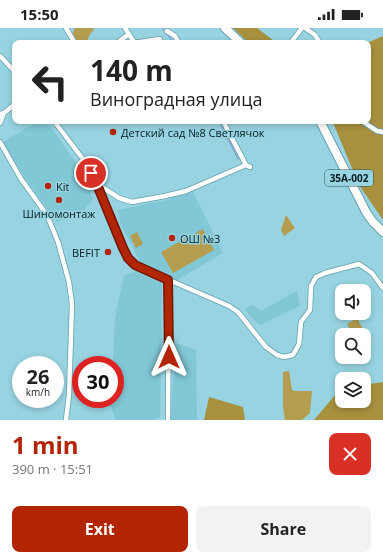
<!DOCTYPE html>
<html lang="en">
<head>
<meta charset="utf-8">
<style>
	body { margin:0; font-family:"Open Sans",sans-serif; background:#f2f2f2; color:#222; height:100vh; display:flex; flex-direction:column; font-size:15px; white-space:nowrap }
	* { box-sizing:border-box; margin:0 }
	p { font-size:13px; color:#767676 }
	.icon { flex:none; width:22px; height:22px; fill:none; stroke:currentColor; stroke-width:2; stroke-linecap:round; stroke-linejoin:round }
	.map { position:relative; height:392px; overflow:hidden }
	.sheet { display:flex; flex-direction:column; background:#fff; flex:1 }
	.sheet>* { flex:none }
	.banner { position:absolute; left:12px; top:12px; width:359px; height:84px; border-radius:8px; box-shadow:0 2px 6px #0003; background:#fff; color:#222; overflow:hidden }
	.controls { position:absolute; left:335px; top:256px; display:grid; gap:8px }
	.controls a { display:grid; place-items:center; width:36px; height:36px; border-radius:8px; background:#fff; box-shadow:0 2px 6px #0003; font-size:20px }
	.speed { position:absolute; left:12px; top:328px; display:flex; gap:8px; font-size:20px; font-weight:700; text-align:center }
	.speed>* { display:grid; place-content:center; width:52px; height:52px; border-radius:50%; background:#fff; box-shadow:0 2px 6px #0003; line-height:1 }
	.speed small { font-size:10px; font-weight:400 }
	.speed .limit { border:6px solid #d22; background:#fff; color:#111 }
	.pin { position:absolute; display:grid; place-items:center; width:34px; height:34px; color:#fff; margin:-17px; border:2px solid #fff; border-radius:50%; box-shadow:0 1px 4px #0007 }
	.me { position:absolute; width:44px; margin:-22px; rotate:0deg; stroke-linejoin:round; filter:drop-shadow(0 0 3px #0008) }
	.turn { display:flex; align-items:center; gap:14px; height:84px; padding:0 12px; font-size:18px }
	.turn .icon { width:52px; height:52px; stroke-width:2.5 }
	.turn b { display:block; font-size:28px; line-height:34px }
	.round { display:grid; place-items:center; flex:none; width:42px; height:42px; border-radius:8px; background:#f2f2f2 }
	.summary { display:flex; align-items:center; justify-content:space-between; height:68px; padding:0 12px }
	h1 { font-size:24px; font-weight:700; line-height:30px; color:#b12503 }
	.action { display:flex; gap:8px; margin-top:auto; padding:8px 12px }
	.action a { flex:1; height:46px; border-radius:8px; background:#b12503; color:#fff; font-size:16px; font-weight:700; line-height:46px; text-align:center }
	.action a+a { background:#f2f2f2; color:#222 }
	.status { display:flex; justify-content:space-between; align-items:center; height:28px; padding:0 20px; background:#fff; direction:ltr }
	.status svg { height:11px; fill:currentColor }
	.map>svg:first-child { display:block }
	.built { fill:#81c7d6 }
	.green { fill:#b49d4e }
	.forest { fill:#a7903e }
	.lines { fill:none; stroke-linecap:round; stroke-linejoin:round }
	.stream { stroke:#7a8acf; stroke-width:1 }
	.street-casing { stroke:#639fac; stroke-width:6 }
	.highway-casing { stroke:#639fac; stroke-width:10 }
	.street { stroke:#fff; stroke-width:4.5 }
	.highway { stroke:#fff; stroke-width:8 }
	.route-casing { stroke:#731802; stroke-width:10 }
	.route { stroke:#b12503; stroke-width:7 }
	.poi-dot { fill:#b12503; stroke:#97d3e1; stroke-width:1.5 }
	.labels { text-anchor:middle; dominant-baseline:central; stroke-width:3; stroke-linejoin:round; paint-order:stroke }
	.shield { fill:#97d3e1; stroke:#30535b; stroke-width:1 }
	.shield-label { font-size:10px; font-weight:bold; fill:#041c21 }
	.poi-label { font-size:11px; fill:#041c21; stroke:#97d3e1; text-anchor:start }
</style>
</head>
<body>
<div class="status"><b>15:50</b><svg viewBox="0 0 49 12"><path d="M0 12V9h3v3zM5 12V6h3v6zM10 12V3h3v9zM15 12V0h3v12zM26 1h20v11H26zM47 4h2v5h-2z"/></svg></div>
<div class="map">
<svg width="383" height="392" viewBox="0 0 383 392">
	<rect width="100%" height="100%" fill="#97d3e1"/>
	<!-- built -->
	<path class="built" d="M38 93H47L76 135 93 171 82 185 57 194 27 153 3 114Z
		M192 162 223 225 177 252 142 237 120 195 118 182 166 172Z
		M135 243 162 256 160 389 152 392H116L108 371H115V337L100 336 113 332 115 289 124 248Z
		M297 263 300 278 260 297 249 287 245 281 253 277 261 283Z
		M175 315 196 322 197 392H171Z"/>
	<!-- green -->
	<path class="green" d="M75 0H93L94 2 90 6 86 15H78L72 7Z
		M286 187 295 200 284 208 281 202Z
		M203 201 214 222 173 245 161 224Z
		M137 204 143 216 136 220 130 208Z
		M357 290 363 301 353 306 347 296Z
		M289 343 292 362 295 363H312L310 385 302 392H285L283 379V344Z"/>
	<!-- forest -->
	<path class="forest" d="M233 0H257L277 15H249Z
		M383 8V192L359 157 334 97 331 93H368L367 15Z
		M383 354V392H314L341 360 342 373H364V357Z
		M209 369 243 379 245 392H204Z"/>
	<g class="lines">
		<!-- stream -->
		<path class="stream" d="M162 0 174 15
			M219 93 238 131"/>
		<!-- street casing -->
		<g class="street-casing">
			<path id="street" d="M66 0 75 15
				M125 0 134 14
				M305 0 315 7 320 15
				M167 3 175 8 179 15
				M117 15 129 6
				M133 15 160 11V15
				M293 15 292 13 302 0
				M0 28 15 44
				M0 86 4 85 15 76
				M54 93 86 135 98 159 123 220 128 230 135 237 169 252 168 392
				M223 93 246 137 250 139
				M362 93 377 103 383 104
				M0 95 4 85
				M0 114 21 151 47 187 58 214 69 254 72 276 69 367 66 392
				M99 157 119 170 132 174 165 168 186 163 246 137
				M169 252 229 278 238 284 266 319 277 327 284 329 293 327 299 316 301 294 310 282 311 258 316 249 325 245 359 236 372 245 383 260"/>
		</g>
		<!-- highway casing -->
		<g class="highway-casing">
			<path id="highway" d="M225 0 241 15
				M320 93 366 184 373 194 383 204"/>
		</g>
		<!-- street -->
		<use href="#street" class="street"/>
		<!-- highway -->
		<use href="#highway" class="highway"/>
	</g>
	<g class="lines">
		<!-- route casing -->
		<g class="route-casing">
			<path id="route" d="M91 145 98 159 123 220 128 230 135 237 168 252 169 329"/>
		</g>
		<!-- route -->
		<use href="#route" class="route"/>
	</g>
	<!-- markers -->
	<g class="poi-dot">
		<circle cx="113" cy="104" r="4"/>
		<circle cx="48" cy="158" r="4"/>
		<circle cx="59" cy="172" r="4"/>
		<circle cx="172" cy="210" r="4"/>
		<circle cx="108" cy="224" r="4"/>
	</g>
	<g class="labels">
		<!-- shield labels -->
		<rect class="shield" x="325" y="142" width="48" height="16" rx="3"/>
		<g class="shield-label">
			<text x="349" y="150">35А-002</text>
		</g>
		<!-- poi labels -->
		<g class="poi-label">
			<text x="121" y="104">Детский сад №8 Светлячок</text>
			<text x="56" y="158">Kit</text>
			<text x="59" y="185" text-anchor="middle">Шиномонтаж</text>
			<text x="180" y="210">ОШ №3</text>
			<text x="100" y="224" text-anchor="end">BEFIT</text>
		</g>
	</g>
</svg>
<div class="controls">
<a><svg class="icon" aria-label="sound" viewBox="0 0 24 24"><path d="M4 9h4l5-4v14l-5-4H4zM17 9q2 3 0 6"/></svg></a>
<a><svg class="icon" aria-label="search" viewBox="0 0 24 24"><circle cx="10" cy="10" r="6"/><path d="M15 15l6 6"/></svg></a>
<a><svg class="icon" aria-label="layers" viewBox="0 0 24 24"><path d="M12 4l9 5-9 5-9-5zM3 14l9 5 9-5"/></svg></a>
</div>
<div class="speed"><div>26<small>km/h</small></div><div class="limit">30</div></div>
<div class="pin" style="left:91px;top:145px;background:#d93025"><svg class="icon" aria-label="arrive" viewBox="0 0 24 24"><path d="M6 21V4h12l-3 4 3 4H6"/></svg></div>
<svg class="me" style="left:169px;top:329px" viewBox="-20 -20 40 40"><path d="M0-17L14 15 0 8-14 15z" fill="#b12503" stroke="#fff" stroke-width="4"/></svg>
<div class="banner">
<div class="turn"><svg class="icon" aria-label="left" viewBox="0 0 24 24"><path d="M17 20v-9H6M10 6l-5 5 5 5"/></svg><div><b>140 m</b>Виноградная улица</div></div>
</div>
</div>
<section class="sheet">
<div class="summary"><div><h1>1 min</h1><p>390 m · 15:51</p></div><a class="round" style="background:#d93025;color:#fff"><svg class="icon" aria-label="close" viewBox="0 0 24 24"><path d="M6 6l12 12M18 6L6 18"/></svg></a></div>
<div class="action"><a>Exit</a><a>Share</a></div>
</section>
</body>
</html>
